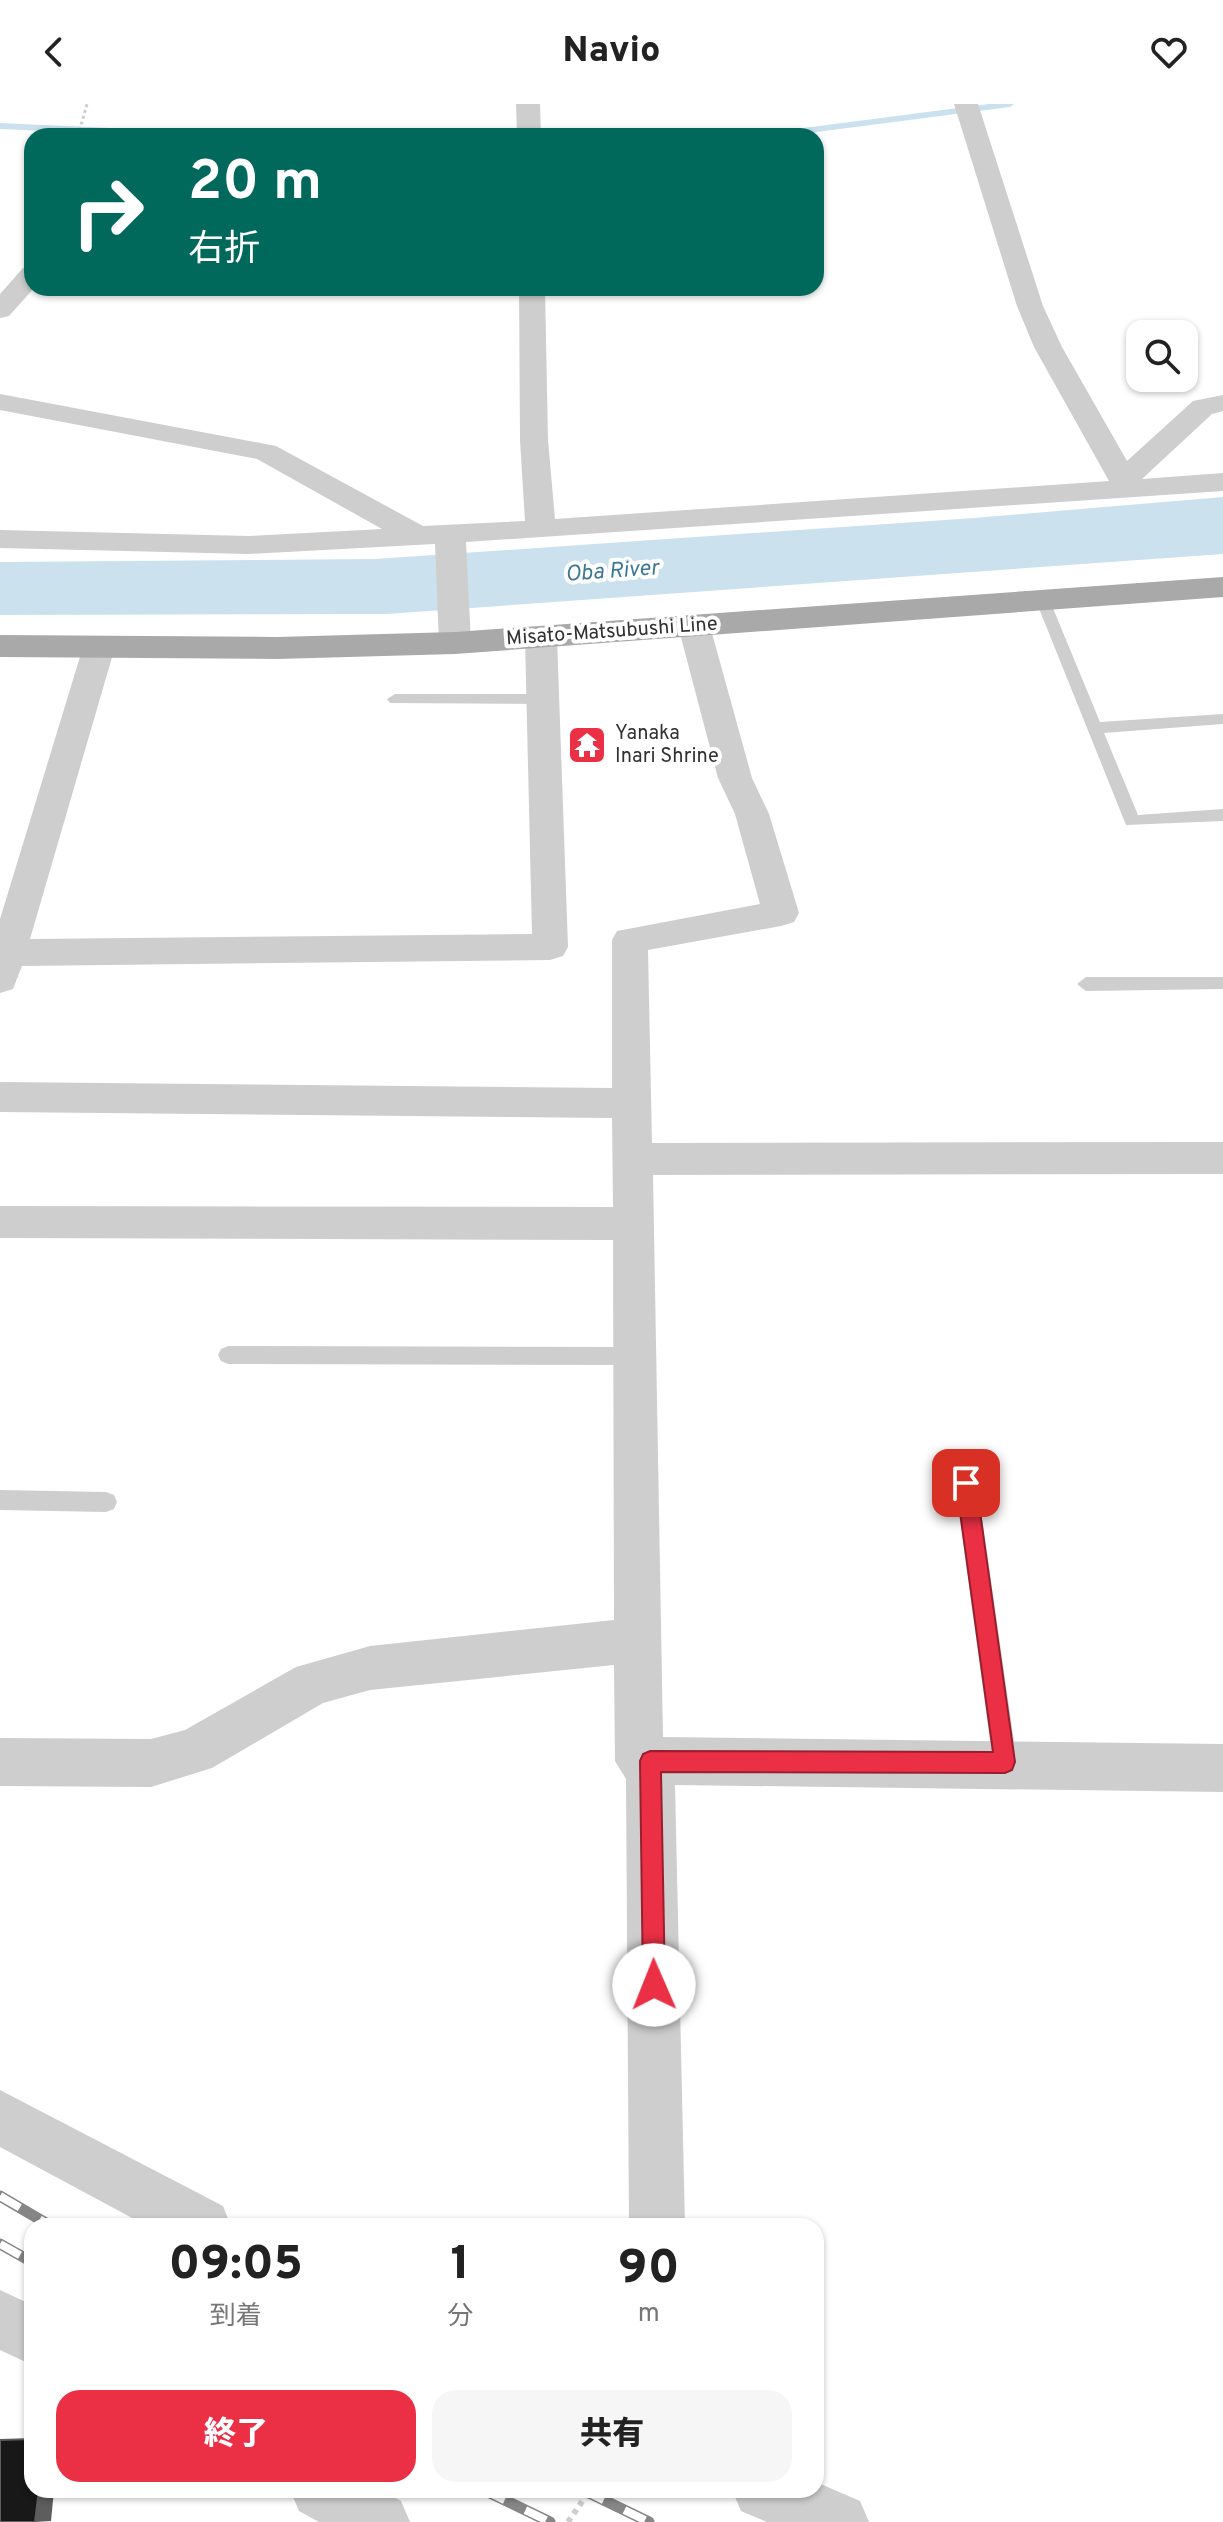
<!DOCTYPE html>
<html lang="ja">
<head>
<meta charset="utf-8">
<style>
	body { margin:0; font-family:Overpass,"Noto Sans JP",sans-serif; background:#f6f6f6; color:#222; height:100vh; display:flex; flex-direction:column; font-size:30px; white-space:nowrap }
	* { box-sizing:border-box; margin:0 }
	p { font-size:26px; color:#767676 }
	.icon { flex:none; width:44px; height:44px; fill:none; stroke:currentColor; stroke-width:2; stroke-linecap:round; stroke-linejoin:round }
	.map { position:relative; flex:1; overflow:hidden }
	.panel { position:absolute; left:24px; top:2114px; width:800px; height:280px; display:flex; flex-direction:column; background:#fff; border-radius:24px; box-shadow:0 2px 6px #0004 }
	.panel>* { flex:none }
	.banner { position:absolute; left:24px; top:24px; width:800px; height:168px; border-radius:24px; box-shadow:0 2px 6px #0004; background:#00695c; color:#fff; overflow:hidden }
	.tools { position:absolute; left:1126px; top:216px; display:grid; gap:16px }
	.tools a { display:grid; place-items:center; width:72px; height:72px; border-radius:16px; background:#fff; box-shadow:0 2px 6px #0004; font-size:40px }
	.pin { position:absolute; display:grid; place-items:center; width:68px; height:68px; color:#fff; margin:-34px; border-radius:16px; box-shadow:0 4px 12px #0006 }
	.me { position:absolute; width:88px; margin:-44px; rotate:359deg; stroke-linejoin:round; filter:drop-shadow(0 0 6px #0008) }
	.turn { display:flex; align-items:center; gap:28px; height:168px; padding:0 32px; font-size:36px }
	.turn .icon { width:104px; height:104px; stroke-width:2.5 }
	.turn b { display:block; font-size:56px; line-height:68px }
	.eta { display:flex; justify-content:space-evenly; align-items:center; height:136px; text-align:center }
	.eta b { font-size:48px; font-weight:800; line-height:56px }
	.button { display:flex; gap:16px; margin-top:auto; padding:16px 32px }
	.button a { flex:1; height:92px; border-radius:24px; background:#eb3046; color:#fff; font-size:32px; font-weight:800; line-height:92px; text-align:center }
	.button a+a { background:#f6f6f6; color:#222 }
	header { display:flex; justify-content:space-between; align-items:center; height:104px; padding:0 32px; background:#fff; font-size:36px; font-weight:800 }
	.map>svg:first-child { display:block }
	.water { fill:#cbe2ee }
	.lines { fill:none; stroke-linecap:round; stroke-linejoin:round }
	.stream { fill:#cbe2ee; fill-rule:evenodd }
	.path-far1 { stroke:#cecece; stroke-width:3; stroke-dasharray:3 3; stroke-linecap:butt }
	.path { stroke:#cecece; stroke-width:6; stroke-dasharray:5 5; stroke-linecap:butt }
	.lane { fill:#cecece; fill-rule:evenodd }
	.street { fill:#cecece; fill-rule:evenodd }
	.primary { fill:#a9a9a9; fill-rule:evenodd }
	.rail-casing { stroke:#868686; stroke-width:11 }
	.rail { stroke:#fff; stroke-width:8; stroke-dasharray:23; stroke-linecap:butt }
	.shaded-wall { fill:#5d5d5d }
	.building { fill:#181818; stroke:#5d5d5d; stroke-width:2 }
	.route { fill:#eb3046; stroke:#991f2e; stroke-width:2 }
	.labels { text-anchor:middle; dominant-baseline:central; stroke-width:8; stroke-linejoin:round; paint-order:stroke }
	.far-street-label { font-size:20px; fill:#313131; stroke:#fff }
	.far-poi-label { font-size:20px; fill:#313131; stroke:#fff; text-anchor:start }
	.far-water-label { font-size:22px; font-style:italic; fill:#3b7796; stroke:#fff }
</style>
</head>
<body>
<header><svg class="icon" aria-label="back" viewBox="0 0 24 24"><path d="M15 5l-7 7 7 7"/></svg>Navio<svg class="icon" aria-label="heart" viewBox="0 0 24 24"><path d="M12 20l-8-8c-3-5 5-10 8-4 3-6 11-1 8 4z"/></svg></header>
<div class="map">
<svg width="1223" height="2418" viewBox="0 0 1223 2418">
	<rect width="100%" height="100%" fill="#fff"/>
	<!-- water -->
	<path class="water" d="M1223 393V450L387 510 0 511V458L375 455 974 414Z"/>
	<g class="lines">
		<!-- stream -->
		<path class="stream" d="M989 0H1014L1010 3 786 32H760L765 29Z
			M0 19 221 29 226 32H160L0 25Z"/>
		<!-- path-far1 -->
		<path class="path-far1" d="M78 32 87 0"/>
		<!-- path -->
		<path class="path" d="M568 2418 590 2386"/>
		<!-- lane -->
		<path class="lane" d="M1043 492 1050 497 1100 618 1223 610V620L1104 629 1138 711 1223 705V717L1126 721 1036 497Z
			M395 590H544L552 595 544 600 390 599 387 595Z
			M1086 873H1223V885L1086 887 1077 880Z
			M228 1242 635 1243 642 1246 645 1252 642 1258 635 1261 228 1260 221 1257 218 1251 221 1245Z
			M966 1370 974 1372 977 1379 1017 1658 1013 1666 1005 1669 997 1666 993 1658 955 1379 958 1372Z
			M0 1386 106 1388 114 1391 117 1398 114 1405 106 1408 0 1406Z"/>
		<!-- street -->
		<path class="street" d="M516 0H540L541 32H517Z
			M954 0H978L1043 202 1062 243 1127 357 1193 297 1223 291V307L1212 310 1142 375 1223 369V387L466 438 471 539 466 546 455 549 444 546 439 539 435 440 249 450 0 444V426L249 432 382 425 257 355 0 306V290L276 342 423 422 525 417 520 336 519 184H545L548 336 555 415 1109 377 1034 243 1017 202Z
			M32 162 34 184 9 212 0 214V190L23 164Z
			M694 512 705 515 710 522 752 674 769 710 799 809 794 818 781 822 648 846 652 1039 1223 1038V1070L653 1071 663 1633 1223 1640V1688L675 1681 685 2122H629L626 1675 615 1657 614 1561 370 1586 323 1599 212 1664 151 1683 0 1682V1634L151 1635 185 1626 296 1563 370 1542 614 1516 613 1136 0 1134V1102L613 1103 612 1014 0 1008V978L612 984V836L617 827 760 800 735 710 718 674 678 522 683 515Z
			M541 524 552 527 557 534 568 843 563 852 550 856 22 862 13 885 0 889V815L83 543 88 536 99 533 110 536 115 543 30 835 532 830 525 534 530 527Z
			M0 1986 223 2102 231 2122H147L0 2043Z
			M0 2186 32 2201V2261L0 2246Z
			M816 2378 860 2397 869 2418H767L741 2407 732 2386H816Z
			M290 2386H381L401 2397 410 2418H319L299 2407Z"/>
		<!-- primary -->
		<path class="primary" d="M1223 473V493L455 550 277 555 0 553V531L277 533 455 528Z"/>
		<!-- rail casing -->
		<g class="rail-casing">
			<path id="rail" d="M0 2092 51 2122
				M0 2140 32 2158
				M484 2386 550 2418
				M583 2386 649 2418"/>
		</g>
		<!-- rail -->
		<use href="#rail" class="rail"/>
	</g>
	<!-- shaded-wall -->
	<path class="shaded-wall" d="M39 2386H54L51 2417 35 2418Z"/>
	<!-- building -->
	<path class="building" d="M32 2335V2386H39L35 2418H0V2336Z"/>
	<!-- route -->
	<path class="route" d="M966 1370 976 1379 1015 1658 1012 1666 1005 1669 661 1668 665 1881 662 1889 654 1893 646 1889 643 1881 640 1657 643 1650 650 1647 993 1648 956 1379Z"/>
	<!-- icons -->
	<defs>
		<g id="temple-square" transform="scale(2)"><rect x="-9" y="-9" width="18" height="18" rx="4" fill="#eb3046" stroke="#fff"/><path d="M0-6L5-2H3V0L6.5 2.5H4V6H1.5V3h-3V6H-4V2.5H-6.5L-3 0V-2H-5Z" fill="#fff"/></g>
	</defs>
	<g fill-rule="evenodd">
		<use href="#temple-square" x="587" y="641"/>
	</g>
	<g class="labels">
		<!-- far-street labels -->
		<g class="far-street-label">
			<text transform="translate(612 528) rotate(-4)">Misato-Matsubushi Line</text>
		</g>
		<!-- far-poi labels -->
		<g class="far-poi-label">
			<text x="615" y="630">Yanaka<tspan x="615" dy="23">Inari Shrine</tspan></text>
		</g>
		<!-- far-water labels -->
		<g class="far-water-label">
			<text transform="translate(612 468) rotate(-4)">Oba River</text>
		</g>
	</g>
</svg>
<div class="tools">
<a><svg class="icon" aria-label="search" viewBox="0 0 24 24"><circle cx="10" cy="10" r="6"/><path d="M15 15l6 6"/></svg></a>
</div>
<div class="pin" style="left:966px;top:1379px;background:#d93025"><svg class="icon" aria-label="arrive" viewBox="0 0 24 24"><path d="M6 21V4h12l-3 4 3 4H6"/></svg></div>
<svg class="me" style="left:654px;top:1881px" viewBox="-20 -20 40 40"><circle r="19" fill="#fff"/><path d="M0-13L10 11 0 6-10 11z" fill="#eb3046"/></svg>
<div class="banner">
<div class="turn"><svg class="icon" aria-label="right" viewBox="0 0 24 24"><path d="M7 20v-9h11M14 6l5 5-5 5"/></svg><div><b>20 m</b>右折</div></div>
</div>
<section class="panel">
<div class="eta">
<div><b>09:05</b><p>到着</p></div>
<div><b>1</b><p>分</p></div>
<div><b>90</b><p>m</p></div>
</div>
<div class="button"><a>終了</a><a>共有</a></div>
</section>
</div>
</body>
</html>
